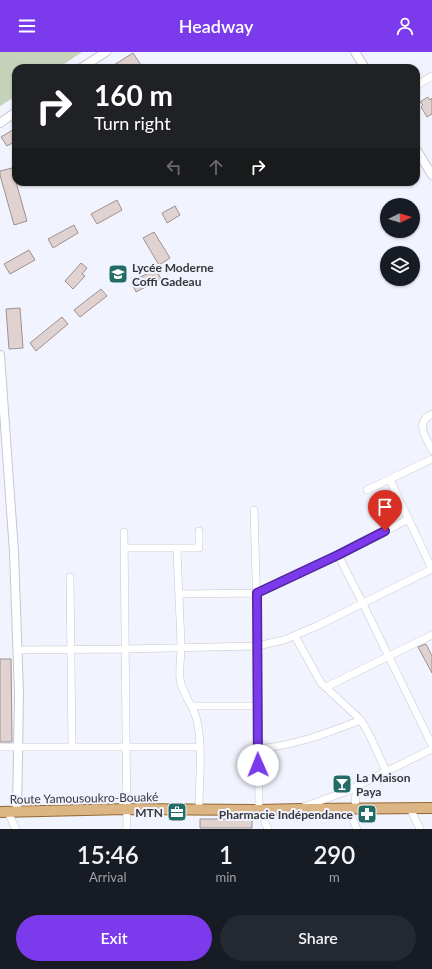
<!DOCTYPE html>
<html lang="en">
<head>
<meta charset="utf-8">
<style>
	body { margin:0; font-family:Lato,sans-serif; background:#242831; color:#f1f3f6; height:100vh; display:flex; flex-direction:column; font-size:15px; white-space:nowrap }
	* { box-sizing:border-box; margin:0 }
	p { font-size:13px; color:#9ea1a6 }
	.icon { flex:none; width:22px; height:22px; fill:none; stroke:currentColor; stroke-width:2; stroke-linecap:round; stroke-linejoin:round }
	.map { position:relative; height:777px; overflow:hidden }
	.sheet { display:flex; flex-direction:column; background:#171b24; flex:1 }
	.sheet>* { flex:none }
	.guide { position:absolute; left:12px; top:12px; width:408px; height:122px; border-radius:12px; box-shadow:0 1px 3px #0004; background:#202124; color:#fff; overflow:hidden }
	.needle { width:26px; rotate:85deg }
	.fabs { position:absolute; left:380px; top:146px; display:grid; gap:8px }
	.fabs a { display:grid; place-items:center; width:40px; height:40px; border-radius:50%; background:#171b24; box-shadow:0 1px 3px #0004; font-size:20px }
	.pin { position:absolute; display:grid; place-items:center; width:34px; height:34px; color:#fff; margin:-41px -17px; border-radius:50% 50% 50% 0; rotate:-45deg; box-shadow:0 0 4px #0007 }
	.pin .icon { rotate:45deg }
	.me { position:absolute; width:44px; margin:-22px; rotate:359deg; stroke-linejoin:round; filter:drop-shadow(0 0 3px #0008) }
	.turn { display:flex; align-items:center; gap:14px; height:84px; padding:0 16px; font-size:18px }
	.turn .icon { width:52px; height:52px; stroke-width:2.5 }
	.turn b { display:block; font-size:28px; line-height:34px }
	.lanes { display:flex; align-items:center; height:38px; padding:0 16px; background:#0003; justify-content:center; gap:20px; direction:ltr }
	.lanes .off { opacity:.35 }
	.eta { display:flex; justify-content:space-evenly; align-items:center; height:68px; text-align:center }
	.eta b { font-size:24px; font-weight:600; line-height:28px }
	.cta { display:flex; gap:8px; margin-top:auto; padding:8px 16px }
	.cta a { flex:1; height:46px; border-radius:24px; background:#7c3aed; color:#fff; font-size:16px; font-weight:600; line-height:46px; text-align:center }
	.cta a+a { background:#242831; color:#f1f3f6 }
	header { display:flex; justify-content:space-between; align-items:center; height:52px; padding:0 16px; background:#7c3aed; color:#fff; font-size:18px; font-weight:600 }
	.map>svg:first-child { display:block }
	.green { fill:#c6d2b9 }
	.building { fill:#e0d2d0; stroke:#9e918f }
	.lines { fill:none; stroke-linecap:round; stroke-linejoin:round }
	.minor-casing { stroke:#c6c7d2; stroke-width:8 }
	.tertiary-casing { stroke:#c6c7d2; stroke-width:10 }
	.primary-casing { stroke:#926936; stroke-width:12 }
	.minor { stroke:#fff; stroke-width:7 }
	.tertiary { stroke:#fff; stroke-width:8 }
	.primary { stroke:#dbb584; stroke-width:10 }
	.route-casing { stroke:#51269a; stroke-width:10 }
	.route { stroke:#7c3aed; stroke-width:7 }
	.labels { text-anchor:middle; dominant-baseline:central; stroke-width:4; stroke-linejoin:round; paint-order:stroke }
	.poi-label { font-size:12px; font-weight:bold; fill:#37383c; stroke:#f1f3fe; text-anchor:start }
	.street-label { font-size:12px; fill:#37383c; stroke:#f1f3fe }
</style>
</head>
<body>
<header><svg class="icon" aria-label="menu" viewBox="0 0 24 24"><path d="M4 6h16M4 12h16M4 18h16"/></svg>Headway<svg class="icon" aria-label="person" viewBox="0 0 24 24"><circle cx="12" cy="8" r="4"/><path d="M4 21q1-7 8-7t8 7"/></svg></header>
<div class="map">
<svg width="432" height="777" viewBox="0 0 432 777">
	<rect width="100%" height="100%" fill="#f1f3fe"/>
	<!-- green -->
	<path class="green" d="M0 0H82L58 16H16V44L0 54Z"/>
	<!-- building -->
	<path class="building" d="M133 1 141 13 136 16H109Z
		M428 45 430 48 432 46V62L427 65 421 55 423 53 420 50Z
		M16 76V89L7 94 1 85Z
		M12 116 27 169 14 173 0 123V119Z
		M117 148 122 158 97 172 91 162Z
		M175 154 180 163 167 171 162 161Z
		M74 173 78 181 53 196 48 187Z
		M154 180 170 206 159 213 143 186Z
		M29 198 35 208 10 222 4 212Z
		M81 211 87 216 82 222 85 224 73 237 65 229Z
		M156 217 161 227 136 240 131 230Z
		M101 237 107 244 80 265 74 258Z
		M20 256 23 296 9 297 6 257Z
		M62 265 68 272 36 299 30 291Z
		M426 592 432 604V621L418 595Z
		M0 607H11L12 690H0Z
		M200 767H252V776H200Z"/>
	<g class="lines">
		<!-- minor casing -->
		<g class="minor-casing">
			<path id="minor" d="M416 34 432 24
				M432 362C414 370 426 385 432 398
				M390 428 432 517
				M367 438 432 407
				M254 458 257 560 259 758 268 777
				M124 480 127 777
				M124 496H199V479
				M177 496C178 529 180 561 181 594 181 605 179 616 180 627 182 643 194 653 197 669 203 694 199 731 199 757
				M338 503 363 552 432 693
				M70 525 72 695
				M179 542 257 541 338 503 409 467
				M295 584 321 631 361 668 369 682 386 719
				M17 598 125 597 257 594 284 588 317 574 432 517
				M326 635 432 583
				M192 654H258
				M0 695H199
				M258 697C296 693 325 682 361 668
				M303 755 345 740 432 697
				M347 756 357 777
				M355 756 356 739 358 732
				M410 756 420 777
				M8 760 16 777"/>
		</g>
		<!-- tertiary casing -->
		<g class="tertiary-casing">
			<path id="tertiary" d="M355 0 365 16
				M81 16 106 0
				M0 71 16 60
				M416 97 432 123
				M0 303 14 500 19 642 17 760"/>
		</g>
		<!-- primary casing -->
		<g class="primary-casing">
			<path id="primary" d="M0 760 127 757 259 758 300 757 432 756"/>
		</g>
		<!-- minor -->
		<use href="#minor" class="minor"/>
		<!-- tertiary -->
		<use href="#tertiary" class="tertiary"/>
		<!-- primary -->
		<use href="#primary" class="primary"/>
	</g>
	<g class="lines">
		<!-- route casing -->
		<g class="route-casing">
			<path id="route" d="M258 713 257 541 338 503 385 479"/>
		</g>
		<!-- route -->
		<use href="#route" class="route"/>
	</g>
	<!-- icons -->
	<defs>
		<g id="school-square" transform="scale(1)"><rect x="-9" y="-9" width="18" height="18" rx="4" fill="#236c66" stroke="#f1f3fe"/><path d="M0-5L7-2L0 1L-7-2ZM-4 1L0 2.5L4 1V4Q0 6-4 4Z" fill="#fff"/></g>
		<g id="bar-square" transform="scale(1)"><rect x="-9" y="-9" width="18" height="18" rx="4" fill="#236c66" stroke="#f1f3fe"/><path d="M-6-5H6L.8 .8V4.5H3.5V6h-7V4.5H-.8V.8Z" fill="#fff"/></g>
		<g id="office-square" transform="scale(1)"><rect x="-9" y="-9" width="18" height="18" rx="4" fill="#236c66" stroke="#f1f3fe"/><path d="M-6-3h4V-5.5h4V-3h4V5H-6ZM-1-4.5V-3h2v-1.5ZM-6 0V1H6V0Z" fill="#fff"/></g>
		<g id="pharmacy-square" transform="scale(1)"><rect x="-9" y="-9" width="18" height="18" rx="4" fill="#236c66" stroke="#f1f3fe"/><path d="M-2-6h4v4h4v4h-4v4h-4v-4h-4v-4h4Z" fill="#fff"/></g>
	</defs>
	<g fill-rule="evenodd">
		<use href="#school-square" x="118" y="222"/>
		<use href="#bar-square" x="342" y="732"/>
		<use href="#office-square" x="177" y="760"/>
		<use href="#pharmacy-square" x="367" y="762"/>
	</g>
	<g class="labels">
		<!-- poi labels -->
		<g class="poi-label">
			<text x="132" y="215">Lycée Moderne<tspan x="132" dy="14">Coffi Gadeau</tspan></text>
			<text x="356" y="725">La Maison<tspan x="356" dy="14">Paya</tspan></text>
			<text x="163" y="760" text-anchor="end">MTN</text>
			<text x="353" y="762" text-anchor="end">Pharmacie Indépendance</text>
		</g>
		<!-- street labels -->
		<g class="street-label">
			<text transform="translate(84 746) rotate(-1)">Route Yamousoukro-Bouaké</text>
		</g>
	</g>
</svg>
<div class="fabs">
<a><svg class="needle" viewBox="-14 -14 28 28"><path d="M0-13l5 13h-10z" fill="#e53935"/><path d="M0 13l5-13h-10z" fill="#9ea1a6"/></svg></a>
<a><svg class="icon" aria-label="layers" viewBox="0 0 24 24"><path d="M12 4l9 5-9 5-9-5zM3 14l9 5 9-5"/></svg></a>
</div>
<div class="pin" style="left:385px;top:479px;background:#d93025"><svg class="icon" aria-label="arrive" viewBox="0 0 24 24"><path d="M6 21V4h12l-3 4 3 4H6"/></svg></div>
<svg class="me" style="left:258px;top:713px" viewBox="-20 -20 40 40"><circle r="19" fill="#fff"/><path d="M0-13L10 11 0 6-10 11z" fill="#7c3aed"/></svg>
<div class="guide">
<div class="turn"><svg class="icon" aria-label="right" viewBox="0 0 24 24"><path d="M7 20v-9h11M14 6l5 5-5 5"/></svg><div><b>160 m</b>Turn right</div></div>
<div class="lanes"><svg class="icon off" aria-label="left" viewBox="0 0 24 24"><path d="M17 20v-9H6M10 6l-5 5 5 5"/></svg><svg class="icon off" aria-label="ahead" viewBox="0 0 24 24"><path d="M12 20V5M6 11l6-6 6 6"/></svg><svg class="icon" aria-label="right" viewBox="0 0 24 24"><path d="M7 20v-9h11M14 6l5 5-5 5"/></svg></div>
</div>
</div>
<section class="sheet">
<div class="eta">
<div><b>15:46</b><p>Arrival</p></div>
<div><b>1</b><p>min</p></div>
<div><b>290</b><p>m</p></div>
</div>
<div class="cta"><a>Exit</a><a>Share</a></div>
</section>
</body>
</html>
